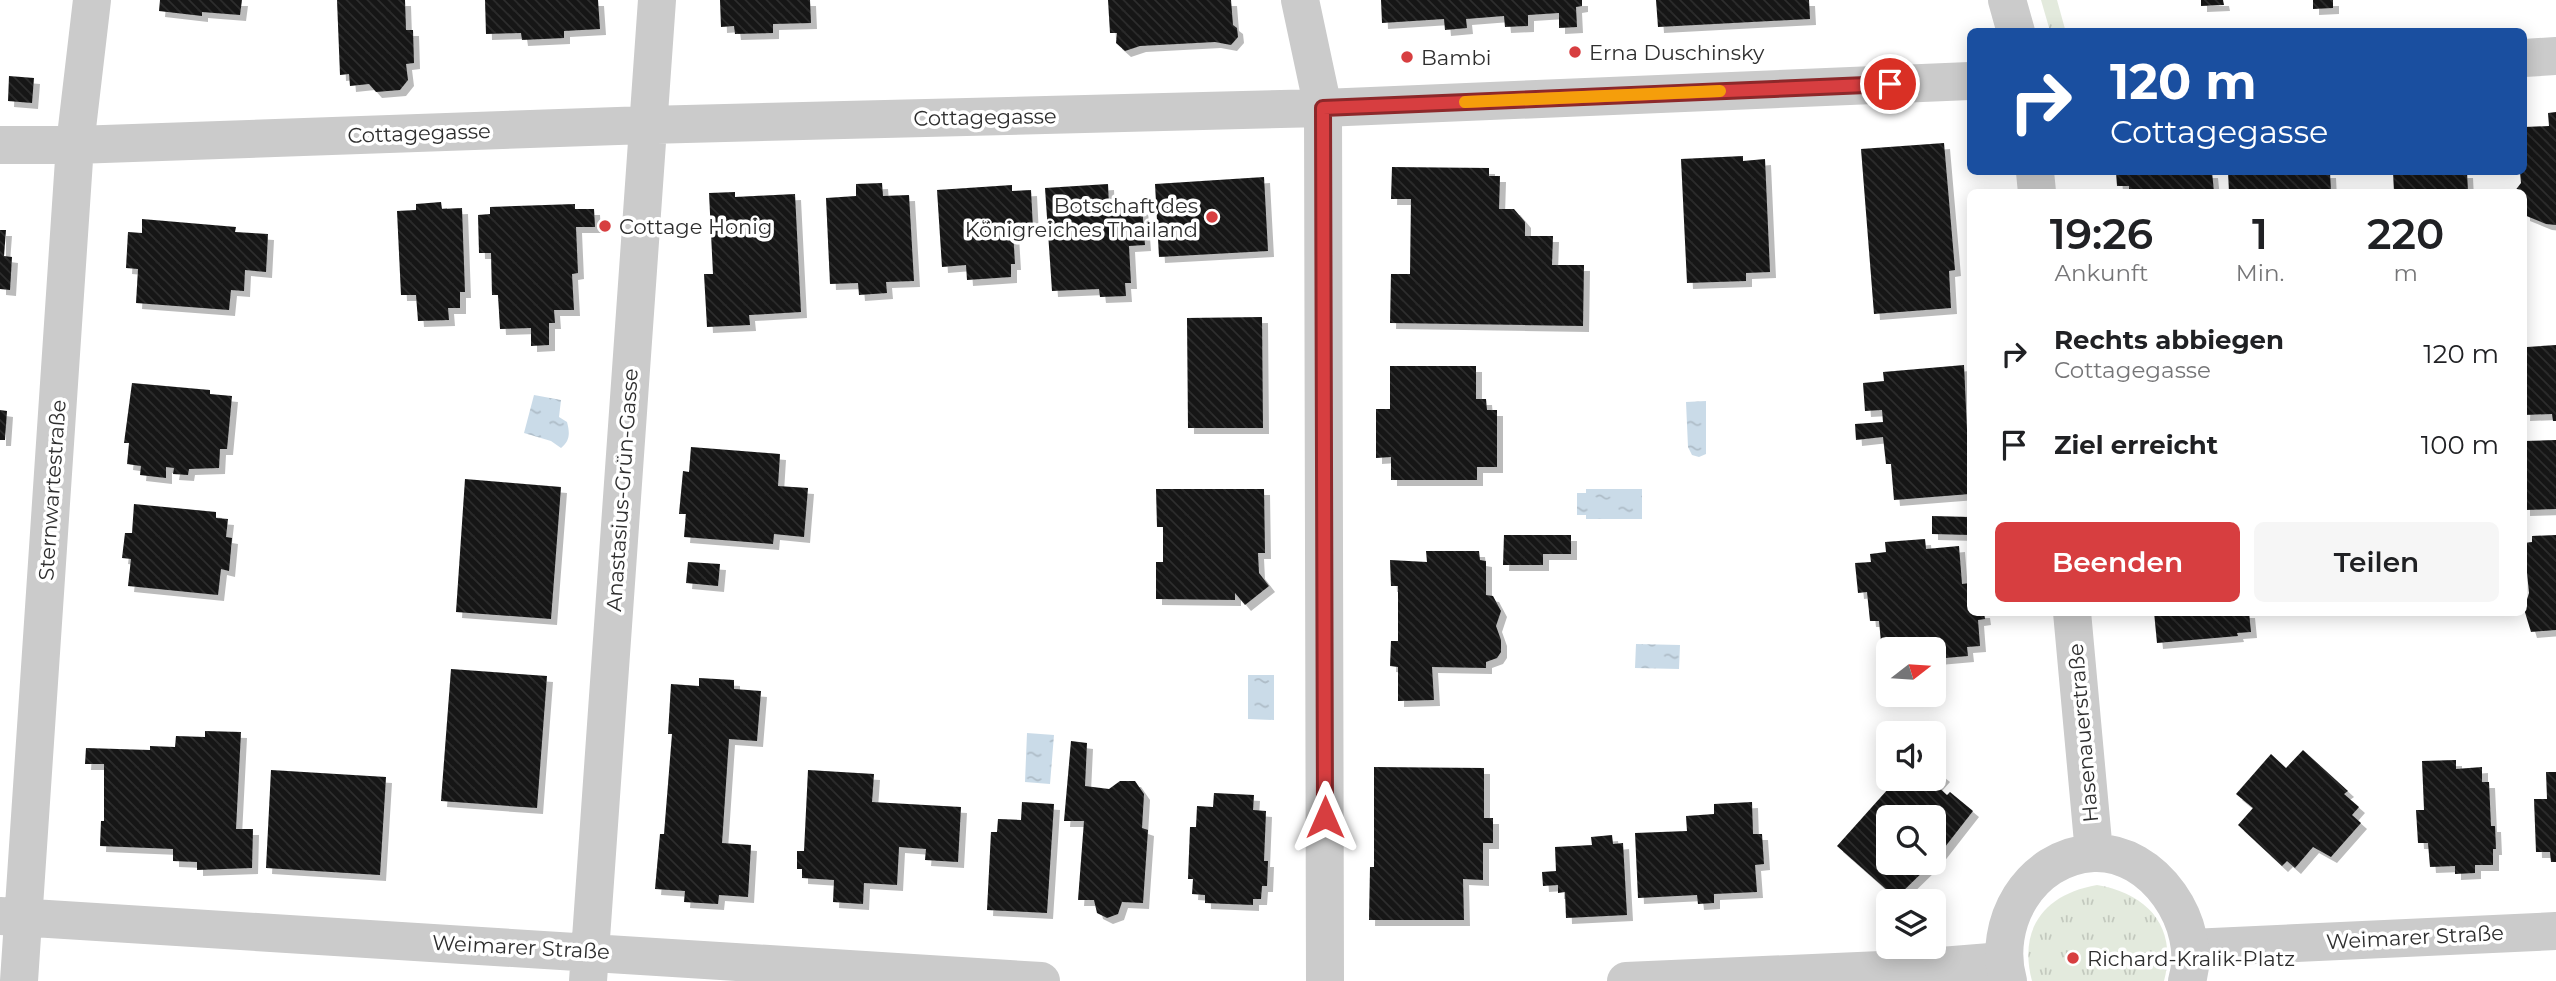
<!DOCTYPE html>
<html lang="de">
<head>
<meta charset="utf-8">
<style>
	body { margin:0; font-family:Montserrat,sans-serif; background:#f6f6f6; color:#202124; height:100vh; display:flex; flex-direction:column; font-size:26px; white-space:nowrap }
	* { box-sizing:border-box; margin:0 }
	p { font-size:23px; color:#757577 }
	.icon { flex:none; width:38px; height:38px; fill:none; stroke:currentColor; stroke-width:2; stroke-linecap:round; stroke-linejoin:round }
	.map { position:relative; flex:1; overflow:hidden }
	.side { position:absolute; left:1967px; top:189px; width:560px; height:427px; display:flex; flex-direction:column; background:#fff; border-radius:10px; box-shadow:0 4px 18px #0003 }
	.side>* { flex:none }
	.top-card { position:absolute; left:1967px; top:28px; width:560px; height:147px; border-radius:10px; box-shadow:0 4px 18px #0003; background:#1a4fa0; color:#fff; overflow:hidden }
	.needle { width:46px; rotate:73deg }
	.fabs { position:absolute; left:1876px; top:637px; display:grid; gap:14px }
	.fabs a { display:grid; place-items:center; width:70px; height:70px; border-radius:10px; background:#fff; box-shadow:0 4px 18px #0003; font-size:35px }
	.pin { position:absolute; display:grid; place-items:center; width:60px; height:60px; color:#fff; margin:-30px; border:4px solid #fff; border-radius:50%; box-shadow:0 2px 7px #0007 }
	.me { position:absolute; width:77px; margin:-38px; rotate:0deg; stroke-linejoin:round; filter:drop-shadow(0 0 5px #0008) }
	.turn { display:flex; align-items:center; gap:24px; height:147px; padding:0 28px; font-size:32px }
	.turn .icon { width:91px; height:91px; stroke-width:2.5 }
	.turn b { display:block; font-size:49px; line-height:60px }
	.eta { display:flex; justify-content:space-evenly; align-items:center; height:119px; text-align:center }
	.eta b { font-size:42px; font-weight:600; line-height:49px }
	.button { display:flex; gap:14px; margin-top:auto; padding:14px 28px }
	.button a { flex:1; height:80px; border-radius:10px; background:#d73e40; color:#fff; font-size:28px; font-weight:600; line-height:80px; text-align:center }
	.button a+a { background:#f6f6f6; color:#202124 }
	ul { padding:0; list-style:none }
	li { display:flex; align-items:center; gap:21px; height:91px; padding:0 28px }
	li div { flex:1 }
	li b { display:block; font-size:26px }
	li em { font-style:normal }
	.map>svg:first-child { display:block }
	.grass { fill:url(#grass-tufts) }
	.water { fill:url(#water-ripples) }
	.building { fill:url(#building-back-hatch); filter:url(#shadow) }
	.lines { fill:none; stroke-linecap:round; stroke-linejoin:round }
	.minor { stroke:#cbcbcb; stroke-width:38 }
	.tertiary { stroke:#cbcbcb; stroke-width:38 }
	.route-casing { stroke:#8c282a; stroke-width:18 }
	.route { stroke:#d73e40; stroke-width:12 }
	.slow { stroke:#f59e0b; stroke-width:12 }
	.poi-dot { fill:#d73e40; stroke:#fff; stroke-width:2.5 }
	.labels { text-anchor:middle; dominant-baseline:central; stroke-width:7; stroke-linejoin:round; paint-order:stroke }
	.poi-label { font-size:21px; fill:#2e2e2e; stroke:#fff; text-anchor:start }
	.street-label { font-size:21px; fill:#2e2e2e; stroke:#fff }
</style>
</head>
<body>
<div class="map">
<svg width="2556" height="981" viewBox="0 0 2556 981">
	<defs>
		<pattern id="grass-tufts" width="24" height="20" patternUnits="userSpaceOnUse" patternTransform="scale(1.75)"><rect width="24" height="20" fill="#e3eadd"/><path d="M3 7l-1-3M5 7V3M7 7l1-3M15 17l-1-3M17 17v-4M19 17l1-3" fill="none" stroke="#c3c9be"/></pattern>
		<pattern id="water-ripples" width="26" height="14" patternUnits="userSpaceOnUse" patternTransform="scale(1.75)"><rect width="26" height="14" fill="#cadbe8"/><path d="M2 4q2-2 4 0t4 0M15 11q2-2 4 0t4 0" fill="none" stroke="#aebcc7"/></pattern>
		<pattern id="building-back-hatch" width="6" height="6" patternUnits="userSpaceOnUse" patternTransform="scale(1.75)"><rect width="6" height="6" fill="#151515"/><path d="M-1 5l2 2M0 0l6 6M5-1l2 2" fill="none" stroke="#2f2f2f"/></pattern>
		<filter id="shadow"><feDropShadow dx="6" dy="6" stdDeviation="0" flood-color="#0004"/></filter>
	</defs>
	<rect width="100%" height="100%" fill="#fff"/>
	<!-- grass -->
	<path class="grass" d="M2041 0H2057L2065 29 2050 31Z
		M2097 885C2149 894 2178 928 2164 981H2032C2018 928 2045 894 2097 885Z"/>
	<!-- water -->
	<path class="water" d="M534 395 561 400 559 417 567 422C570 433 570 441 561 448L551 441 524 433Z
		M1706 401V454L1699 457 1692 455 1688 447 1686 402Z
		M1586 489H1642V519H1586V515H1577V493H1586Z
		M1636 644 1680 645 1679 669 1635 668Z
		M1248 675H1274V720L1248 719Z
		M1027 733 1054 735 1050 784 1025 782Z"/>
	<!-- building -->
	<path class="building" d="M160 0H242L240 15 202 12V16L159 11Z
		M337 0H405L406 30H413L414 63 406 64 408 80 400 90 376 92 369 84 350 86 349 74 340 75Z
		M485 0H598L600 29 564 31V38L522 40 521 33 486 34Z
		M720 0H810L811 23 773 24V33L735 34 734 26 721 27Z
		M1108 0H1231L1233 25 1237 28 1238 37 1231 45 1215 42 1140 46 1125 51 1116 43 1117 33H1110Z
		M1381 0H1582V6L1576 7 1577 27 1559 28V13L1528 15V26L1505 27 1504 16 1466 19 1467 28 1445 30 1444 19 1382 23Z
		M1656 0H1809L1810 19 1658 27Z
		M2201 0H2223L2224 5 2201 6Z
		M2313 0H2333V8L2313 9Z
		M9 76 34 78 32 103 8 101Z
		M2556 112V225L2546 224 2524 215V192H2514L2521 183 2520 172H2524V127L2549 126 2548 113Z
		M1944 143 1955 270 1949 271 1951 308 1874 314 1861 149Z
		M1743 156V161L1765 159 1770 272 1746 273V281L1687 283 1681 159Z
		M1392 167 1489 168V176H1500L1499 209H1514L1525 222V236H1553L1552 265H1584L1583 326 1390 323 1391 274H1410L1411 199H1391Z
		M2116 172H2212L2214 192H2129V186H2117Z
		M2228 172H2330L2331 192H2229Z
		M2393 172H2467L2468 192H2394Z
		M1264 177 1268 251 1159 257 1155 184Z
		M882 183 883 196 909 195 914 281 886 282 887 293 859 295 858 283 830 284 826 198 856 196V184Z
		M1108 184 1109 206 1142 205 1145 245 1129 246 1131 283H1125L1126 296 1100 297 1099 289 1052 291 1045 188Z
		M1012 185V191L1031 190 1033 229 1013 231 1015 264H1011V277L967 280 966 265 942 267 937 190Z
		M735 192V197L795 194 801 312 749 315 750 325 707 327 704 274H713L709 193Z
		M441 202 442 209 462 208 465 292H460V308H448L449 320 418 321 416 295H401L397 211 416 210V204Z
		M575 204V209H594L595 227H576L578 273 572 274 574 310H554L555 323H549V345L531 346V328L500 329 498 295H492L491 253H479L478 215 490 214V207Z
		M142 219 236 227 235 232 268 234 266 272 245 270 244 291 231 290 229 310 136 303 138 269 126 268 128 232 142 233Z
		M0 230H6L4 256 12 257 10 290 0 289Z
		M1262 317 1263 428H1188L1187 318Z
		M2556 345V421H2553L2552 414 2524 415 2527 347Z
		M1964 365 1970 494 1894 500 1891 464H1886L1883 437 1856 440 1855 424 1883 422 1882 410 1865 411 1863 383 1884 381 1883 372Z
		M1390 366H1476V399H1486L1487 410H1497V467H1477V480H1391V457L1376 458V409H1390Z
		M132 383 210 390V394L232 396 227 449H220L219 468 189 469 188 475 173 474 174 468 166 467V478L140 475 141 466 127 464 129 443H124Z
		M0 410 7 411 5 440H0Z
		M2556 440V509L2524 510V441Z
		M691 447 780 454 778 486 808 488 804 537 774 534 773 544 684 537 686 514H679L683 471 689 472Z
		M465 479 561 487 551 619 456 612Z
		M1156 489H1264L1265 553H1258L1259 573 1269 586 1245 605 1235 593V600L1156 599V562H1163V527H1157Z
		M134 504 216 512V518L228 519 226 537 232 538 229 571 221 569 218 595 128 586 131 559 122 558 125 533H132Z
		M1932 516 1970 517V535L1932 534Z
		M1504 535H1571V554H1543V565H1503Z
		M2556 535V630L2531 632 2524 609 2529 593 2524 543 2532 542V536Z
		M1925 539 1926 549 1959 546 1962 584 1970 583V612H1984L1985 619 1978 620 1980 646 1967 647 1968 656 1934 659V649H1888V663H1883L1879 621H1870L1867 592 1858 593 1855 563 1871 562 1870 554 1886 552 1885 542Z
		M1426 551H1479L1480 560 1486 561V595L1493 596 1501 611 1496 626 1501 640V652L1497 658 1486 662V668L1432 667 1434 700 1398 701V667L1390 666 1391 641H1398V586H1391L1390 560 1427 562Z
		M688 562 720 564 718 586 686 583Z
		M2154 612H2249L2251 632 2237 633 2238 636 2157 643Z
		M451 669 547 676 537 808 441 801Z
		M699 678 734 680V689L761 691 757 741 729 739 722 843 751 845 748 897 719 895 718 904 684 902 685 891 655 889 660 834H664L672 734H668L671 684 699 686Z
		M205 731 241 732 236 829H253L252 868 197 870V862L173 861V849L100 846 101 821H104V764H85L86 748 150 750V746L175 747 176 736 205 737Z
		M1071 741 1087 743 1085 786 1109 789 1120 781H1135L1144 794 1142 828 1148 830 1143 903 1122 902 1118 914 1107 918 1097 913 1094 900H1078L1084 821H1064Z
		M2303 750 2348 791 2344 794 2359 807 2352 815 2361 823 2331 857 2313 847 2295 868 2287 861 2282 866 2238 825 2253 808 2236 794 2271 754 2286 768Z
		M2456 760V769L2482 767V782H2489L2491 826H2495L2496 849H2493V865H2475V873L2455 874V866L2430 867 2428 843H2418L2416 810H2424L2422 761Z
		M1374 767 1484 768V818H1493V843H1483V880L1463 879 1464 920H1369L1370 867H1374Z
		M1934 768 1944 776 1936 785 1947 795 1950 792 1973 811 1934 861V817H1888V863H1932L1896 898 1837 846 1897 779H1934Z
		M271 770 386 777 380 875 266 868Z
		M808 770 874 774 872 802 961 807 958 862 925 860 926 849 899 847 897 885 864 883 863 904 833 902 834 880 802 878V869H797V851H804Z
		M2546 772H2556V862H2551L2550 852H2536L2534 799H2547Z
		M1214 793 1254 795 1253 810 1266 811 1264 861H1268L1267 886H1262L1261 899H1253V905L1205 903V895L1192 894 1193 879H1188L1190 827H1196L1197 806 1213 807Z
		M1022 802 1054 804 1047 913 987 910 991 832H997L998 819 1021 820Z
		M1752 802 1753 834H1762L1764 864 1755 865 1757 892 1714 894V903L1698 904 1697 895 1638 898 1635 833 1687 831 1686 816 1714 814V804Z
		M1612 835 1613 844 1623 843 1627 915 1566 918 1565 892 1558 893V885L1543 886 1542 872 1556 871 1555 847 1592 845 1591 837Z"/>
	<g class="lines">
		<!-- minor -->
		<path class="minor" d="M1300 0 1323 108 1325 981
			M2524 58 2556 56
			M0 145H75L647 125 1323 108 1970 81
			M0 916 1041 981
			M2191 948 2556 931
			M19 981 75 145 92 0
			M588 981 657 0
			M1626 981 1904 969 2003 961"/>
		<!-- tertiary -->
		<path class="tertiary" d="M2007 0 2016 32
			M2035 172 2037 192
			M2072 612 2094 853
			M2008 981C1992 924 2029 857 2093 853 2154 850 2204 925 2187 981"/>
	</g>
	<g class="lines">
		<!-- route casing -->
		<g class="route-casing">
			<path id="route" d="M1325 817 1323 108 1890 84"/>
		</g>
		<!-- route -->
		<use href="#route" class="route"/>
		<!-- slow -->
		<path class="slow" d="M1465 102 1720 91"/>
	</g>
	<!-- markers -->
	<g class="poi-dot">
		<circle cx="1575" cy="52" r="7"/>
		<circle cx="1407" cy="57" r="7"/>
		<circle cx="1212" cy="217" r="7"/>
		<circle cx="605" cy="226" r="7"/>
		<circle cx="2073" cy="958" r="7"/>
	</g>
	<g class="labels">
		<!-- poi labels -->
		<g class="poi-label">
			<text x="1589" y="52">Erna Duschinsky</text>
			<text x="1421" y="57">Bambi</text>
			<text x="1198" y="205" text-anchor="end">Botschaft des<tspan x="1198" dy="24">Königreiches Thailand</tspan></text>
			<text x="619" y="226">Cottage Honig</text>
			<text x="2087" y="958">Richard-Kralik-Platz</text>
		</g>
		<!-- street labels -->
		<g class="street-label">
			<text transform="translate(985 117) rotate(-1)">Cottagegasse</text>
			<text transform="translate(419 133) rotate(-2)">Cottagegasse</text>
			<text transform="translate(52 490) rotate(-86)">Sternwartestraße</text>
			<text transform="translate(622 490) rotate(-86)">Anastasius-Grün-Gasse</text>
			<text transform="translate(2083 733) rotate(-95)">Hasenauerstraße</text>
			<text transform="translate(2415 937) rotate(-3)">Weimarer Straße</text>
			<text transform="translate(521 947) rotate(3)">Weimarer Straße</text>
		</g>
	</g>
</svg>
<div class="fabs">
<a><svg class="needle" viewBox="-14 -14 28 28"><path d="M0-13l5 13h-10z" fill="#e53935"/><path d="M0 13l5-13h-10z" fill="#757577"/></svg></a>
<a><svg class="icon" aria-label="sound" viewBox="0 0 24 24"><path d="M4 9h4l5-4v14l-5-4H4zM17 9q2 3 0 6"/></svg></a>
<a><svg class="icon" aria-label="search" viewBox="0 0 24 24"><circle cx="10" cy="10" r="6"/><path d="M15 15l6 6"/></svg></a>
<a><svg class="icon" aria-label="layers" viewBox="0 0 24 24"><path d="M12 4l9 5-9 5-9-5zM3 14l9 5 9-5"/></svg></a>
</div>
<div class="pin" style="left:1890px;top:84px;background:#d93025"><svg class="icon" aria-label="arrive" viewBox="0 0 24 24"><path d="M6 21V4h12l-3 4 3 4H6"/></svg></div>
<svg class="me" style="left:1325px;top:817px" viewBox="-20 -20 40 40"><path d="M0-17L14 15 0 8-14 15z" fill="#d73e40" stroke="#fff" stroke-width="4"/></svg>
<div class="top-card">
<div class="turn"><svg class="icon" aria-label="right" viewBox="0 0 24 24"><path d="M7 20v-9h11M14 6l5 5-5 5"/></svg><div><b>120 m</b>Cottagegasse</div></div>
</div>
<section class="side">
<div class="eta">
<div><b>19:26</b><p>Ankunft</p></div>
<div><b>1</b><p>Min.</p></div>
<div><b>220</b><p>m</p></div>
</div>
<ul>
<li><svg class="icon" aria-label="right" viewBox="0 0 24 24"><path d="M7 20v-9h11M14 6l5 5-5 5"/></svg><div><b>Rechts abbiegen</b><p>Cottagegasse</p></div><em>120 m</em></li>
<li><svg class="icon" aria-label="arrive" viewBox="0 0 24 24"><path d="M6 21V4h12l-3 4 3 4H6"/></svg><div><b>Ziel erreicht</b></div><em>100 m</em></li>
</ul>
<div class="button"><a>Beenden</a><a>Teilen</a></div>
</section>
</div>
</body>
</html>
